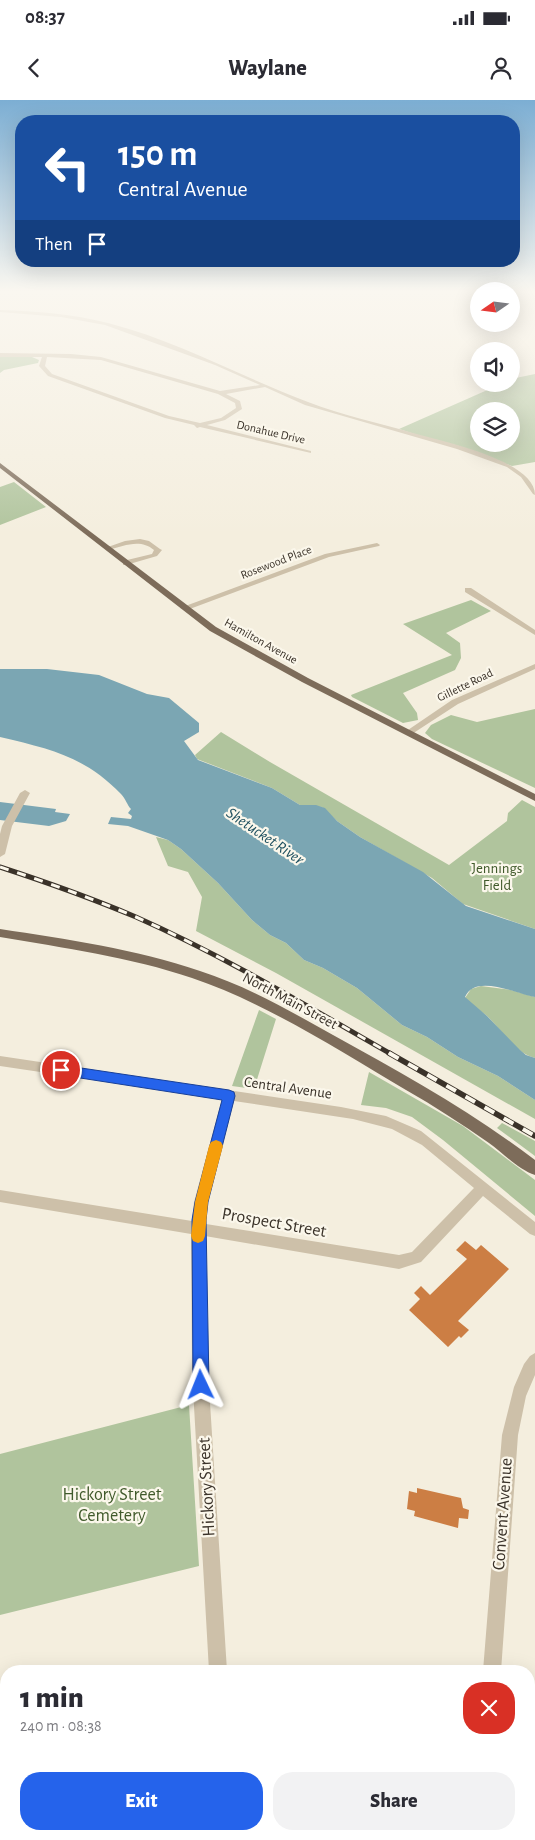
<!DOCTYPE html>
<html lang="en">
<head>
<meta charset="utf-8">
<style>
	body { margin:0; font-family:"Alegreya Sans",sans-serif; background:#f2f2f3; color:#2b2b33; height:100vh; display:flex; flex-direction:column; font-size:19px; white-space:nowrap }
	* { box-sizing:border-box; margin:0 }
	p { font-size:16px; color:#7c7c81 }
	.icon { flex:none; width:28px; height:28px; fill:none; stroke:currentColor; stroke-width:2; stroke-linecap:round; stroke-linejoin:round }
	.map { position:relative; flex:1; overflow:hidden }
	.sheet { position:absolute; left:0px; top:1565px; width:535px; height:175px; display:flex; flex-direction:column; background:#fff; border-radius:20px 20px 0 0; box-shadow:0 5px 20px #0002 }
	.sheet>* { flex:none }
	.guide { position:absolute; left:15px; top:15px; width:505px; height:152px; border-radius:20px; box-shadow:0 5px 20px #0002; background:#1a4fa0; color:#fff; overflow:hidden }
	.needle { width:32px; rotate:256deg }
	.fabs { position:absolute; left:470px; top:182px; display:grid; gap:10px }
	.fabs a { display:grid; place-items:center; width:50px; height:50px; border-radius:50%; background:#fff; box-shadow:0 5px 20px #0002; font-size:25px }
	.pin { position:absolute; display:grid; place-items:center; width:42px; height:42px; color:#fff; margin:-21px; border:2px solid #fff; border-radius:50%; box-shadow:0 1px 5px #0007 }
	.me { position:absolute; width:55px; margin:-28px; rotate:358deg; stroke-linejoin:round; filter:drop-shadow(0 0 4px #0008) }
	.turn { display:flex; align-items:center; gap:18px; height:105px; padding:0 20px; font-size:22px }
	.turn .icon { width:65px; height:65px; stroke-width:2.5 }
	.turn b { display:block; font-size:35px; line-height:42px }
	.then { display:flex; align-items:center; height:48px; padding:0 20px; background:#0003; gap:10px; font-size:19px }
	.round { display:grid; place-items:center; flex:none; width:52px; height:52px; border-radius:20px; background:#f2f2f3 }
	.headline { display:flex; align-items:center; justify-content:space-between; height:85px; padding:0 20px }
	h1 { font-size:30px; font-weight:800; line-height:38px }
	.cta { display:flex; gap:10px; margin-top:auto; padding:10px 20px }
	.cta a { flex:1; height:58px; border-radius:20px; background:#2563eb; color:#fff; font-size:20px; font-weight:800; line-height:58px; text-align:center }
	.cta a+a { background:#f2f2f3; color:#2b2b33 }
	.status { display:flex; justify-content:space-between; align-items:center; height:35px; padding:0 25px; background:#fff; direction:ltr }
	.status svg { height:14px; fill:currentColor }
	header { display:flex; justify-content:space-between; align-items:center; height:65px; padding:0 20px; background:#fff; font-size:22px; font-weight:800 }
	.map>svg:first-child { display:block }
	.green { fill:#b0c49d; fill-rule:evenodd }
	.water { fill:#7ba6b3 }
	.building { fill:#cc7e44 }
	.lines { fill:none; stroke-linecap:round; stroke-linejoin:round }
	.minor { fill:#cdc0a9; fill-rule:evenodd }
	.major { fill:#7d6c5a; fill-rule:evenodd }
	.rail-far1-casing { stroke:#3a3229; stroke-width:5 }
	.rail-casing { stroke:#3a3229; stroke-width:5.5 }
	.rail-far1 { stroke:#fbf7eb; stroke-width:3; stroke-dasharray:9; stroke-linecap:butt }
	.rail { stroke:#fbf7eb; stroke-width:4; stroke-dasharray:11; stroke-linecap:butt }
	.route { fill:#2563eb; stroke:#184099 }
	.slow { fill:#f59e0b }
	.labels { text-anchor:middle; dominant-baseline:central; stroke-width:4.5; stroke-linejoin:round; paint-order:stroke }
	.far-street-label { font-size:12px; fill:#3a3229; stroke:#fbf7eb }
	.park-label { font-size:15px; fill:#405a2b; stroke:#fbf7eb }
	.street-label { font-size:15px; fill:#3a3229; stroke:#fbf7eb }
	.water-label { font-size:16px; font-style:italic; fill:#1c4e5e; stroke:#fbf7eb }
	.near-street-label { font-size:18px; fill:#3a3229; stroke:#fbf7eb }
	.near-park-label { font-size:18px; fill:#405a2b; stroke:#fbf7eb }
</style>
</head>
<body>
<div class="status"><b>08:37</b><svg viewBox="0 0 49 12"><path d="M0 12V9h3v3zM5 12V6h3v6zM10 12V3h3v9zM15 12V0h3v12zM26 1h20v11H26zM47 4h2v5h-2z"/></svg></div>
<header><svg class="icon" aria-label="back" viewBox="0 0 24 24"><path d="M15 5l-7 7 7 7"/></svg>Waylane<svg class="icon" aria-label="person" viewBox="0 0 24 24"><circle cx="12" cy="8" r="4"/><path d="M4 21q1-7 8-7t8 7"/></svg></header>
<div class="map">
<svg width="535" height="1740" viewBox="0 0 535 1740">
	<rect width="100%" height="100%" fill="#f4eede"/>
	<!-- green -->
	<path class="green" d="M0 257H32L39 260 38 263 4 270 0 273Z
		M535 274V362L512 366 399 329 501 284H511V279ZM479 311H511V344H479Z
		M14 382 46 407 0 425V387Z
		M471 500 491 511 446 533 460 543 461 558 455 570 403 593 417 613 418 620 403 623 352 597 351 595 452 555 403 524Z
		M535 609V688L432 639 425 633 431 625 451 615 477 622Z
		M221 632 270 662 449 765 507 721 508 713 522 700 535 707V829L463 804 432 778 360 737 337 721 322 707 300 705 272 688 197 659 195 655Z
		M156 737 168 740 181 749 218 783 252 820 270 835 286 843 304 860 323 868 357 888 402 925 427 937 458 957 498 976 535 1000V1019L276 873 196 831 202 797 188 772 168 766Z
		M481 886 511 890 535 897V958C515 953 501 929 487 916 480 910 471 905 465 898L471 889Z
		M259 910 276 919 254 989 232 986Z
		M369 972 463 1026 535 1080V1116L443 1040 412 1017 386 1008 361 1005Z
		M502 1023 535 1041V1056L497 1028Z
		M189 1305 199 1466 0 1515V1354Z"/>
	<!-- water -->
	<path class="water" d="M0 569H47L99 575 147 594 169 598 199 623V632L184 641 198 660 272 688 300 705H316L325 708 337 721 360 737 423 772 466 806 535 829V897C517 894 475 873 465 897L487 916 520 950 526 955 535 958V1000L498 976 458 957 427 937 402 925 357 888 323 868 304 860 286 843 270 835 252 820 218 783 181 749 168 740 128 726 108 724 111 717 131 719 132 716 128 713 131 709C127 705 126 699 121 694 84 656 50 649 0 637Z
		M0 702 56 709 55 712 70 714 66 721 49 726 0 720Z"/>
	<!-- building -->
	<path class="building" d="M465 1141 476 1150 481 1145 509 1169 458 1221 469 1230 461 1238 459 1236 448 1247 409 1210 420 1199 414 1193 421 1186 430 1195 467 1159 456 1150Z
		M417 1388 461 1398 463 1408 469 1410 468 1419 459 1418 458 1428 414 1416 415 1411 407 1409 409 1391 417 1393Z"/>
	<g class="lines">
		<!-- minor -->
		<path class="minor" d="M0 210C36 211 73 214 108 223 178 241 241 277 308 302 342 315 379 323 413 333 441 341 535 360 535 395L533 394 521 377 507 367 457 349 305 305 265 287 226 294 240 301 242 309 225 320 207 325 311 351V353L200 327 197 328 194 325 165 318 48 276 39 266 42 257H0V253L71 254 101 257 220 291 260 285 215 265 105 225 61 217 0 212ZM47 257 101 260 218 294 235 303 236 308 221 318 200 323 169 316 52 274 45 266Z
			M140 439 149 441 160 449 162 450 157 456 126 465H123V461L152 454 154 450C140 438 124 446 108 450L105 448 125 441Z
			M377 443 380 445 379 446 329 457 187 510 180 508 325 454Z
			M465 488H471L535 530V535L465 492Z
			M535 564V569L458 604 412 634H406L405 632 452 600Z
			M25 690 30 693 12 726 5 754 0 757V734L2 726 20 693Z
			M0 956 341 1007 386 1016 421 1031 535 1122V1136L530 1134 483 1096 421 1162 399 1169 205 1136 208 1271 227 1571H209L192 1271 191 1134 0 1102V1090L192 1121 194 1102 222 999 0 966ZM234 1001 353 1019 392 1029 422 1045 474 1088 412 1152 399 1155 206 1124 208 1102Z
			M535 1253V1275L526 1296 518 1335 501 1571H483L502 1335 514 1287 524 1264 530 1256Z
			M0 1681 6 1682V1702L0 1701Z
			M211 1734H231V1740H211Z
			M359 1734H397L400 1740H362Z
			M470 1734H490L489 1740H469Z"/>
		<!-- major -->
		<path class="major" d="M0 363 216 527 308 578 535 694V701L302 582 210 531 0 368Z
			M0 829C67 839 135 849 200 871 247 886 290 911 333 935 402 973 472 1012 535 1060V1075C519 1070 503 1053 489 1043 462 1024 434 1006 406 990 340 951 264 902 192 878 130 857 64 848 0 837Z"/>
		<!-- rail-far1 casing -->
		<g class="rail-far1-casing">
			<path id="rail-far1" d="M0 767C46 782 91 798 136 817 224 856 307 906 391 954"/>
		</g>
		<!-- rail casing -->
		<g class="rail-casing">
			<path id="rail" d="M389 953 535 1036"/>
		</g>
		<!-- rail-far1 -->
		<use href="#rail-far1" class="rail-far1"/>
		<!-- rail -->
		<use href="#rail" class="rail"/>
	</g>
	<!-- sky -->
	<linearGradient id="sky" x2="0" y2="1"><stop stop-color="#7caed3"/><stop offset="0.44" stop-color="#faf7f0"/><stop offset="1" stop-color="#faf7f0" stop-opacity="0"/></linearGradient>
	<rect width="535" height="435" fill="url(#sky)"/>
	<!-- route -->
	<path class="route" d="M61 965 229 990 234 992 235 996 208 1102 206 1120 209 1285 207 1291 201 1293 196 1291 193 1285 192 1120 195 1102 222 1000 61 975 57 974 55 970 57 967Z"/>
	<!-- slow -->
	<path class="slow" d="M216 1040 221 1042 223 1046 208 1102 205 1136 203 1141 198 1143 193 1141 191 1136 195 1102 209 1046 211 1042Z"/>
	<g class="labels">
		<!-- far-street labels -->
		<g class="far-street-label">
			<text transform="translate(271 332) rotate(13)">Donahue Drive</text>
			<text transform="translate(276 462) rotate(-21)">Rosewood Place</text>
			<text transform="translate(261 541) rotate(29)">Hamilton Avenue</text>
			<text transform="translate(465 585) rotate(-26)">Gillette Road</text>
		</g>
		<!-- park labels -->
		<g class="park-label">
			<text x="497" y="768">Jennings<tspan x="497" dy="17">Field</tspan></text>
		</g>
		<!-- street labels -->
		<g class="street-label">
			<text transform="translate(290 901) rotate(28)">North Main Street</text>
			<text transform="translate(288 988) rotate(8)">Central Avenue</text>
		</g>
		<!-- water labels -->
		<g class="water-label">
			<text transform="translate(265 736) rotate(34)">Shetucket River</text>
		</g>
		<!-- near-street labels -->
		<g class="near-street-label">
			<text transform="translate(274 1123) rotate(10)">Prospect Street</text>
			<text transform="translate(207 1387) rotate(-93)">Hickory Street</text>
			<text transform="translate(503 1414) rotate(-86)">Convent Avenue</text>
		</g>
		<!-- near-park labels -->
		<g class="near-park-label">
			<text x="112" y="1395">Hickory Street<tspan x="112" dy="21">Cemetery</tspan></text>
		</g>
	</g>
</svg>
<div class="fabs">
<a><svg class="needle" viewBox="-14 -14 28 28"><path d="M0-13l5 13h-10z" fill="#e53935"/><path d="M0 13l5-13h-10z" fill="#7c7c81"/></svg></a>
<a><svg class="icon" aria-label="sound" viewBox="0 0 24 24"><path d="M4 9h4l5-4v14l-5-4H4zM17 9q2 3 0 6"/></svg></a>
<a><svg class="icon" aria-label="layers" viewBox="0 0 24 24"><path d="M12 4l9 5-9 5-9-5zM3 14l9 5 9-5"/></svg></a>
</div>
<div class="pin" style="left:61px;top:970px;background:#d93025"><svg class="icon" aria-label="arrive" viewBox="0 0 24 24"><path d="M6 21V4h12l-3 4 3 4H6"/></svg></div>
<svg class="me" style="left:201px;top:1285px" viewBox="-20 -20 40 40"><path d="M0-17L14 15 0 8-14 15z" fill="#2563eb" stroke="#fff" stroke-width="4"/></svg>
<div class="guide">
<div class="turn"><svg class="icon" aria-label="left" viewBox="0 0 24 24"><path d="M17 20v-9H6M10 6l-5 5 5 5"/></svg><div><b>150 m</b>Central Avenue</div></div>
<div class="then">Then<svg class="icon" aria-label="arrive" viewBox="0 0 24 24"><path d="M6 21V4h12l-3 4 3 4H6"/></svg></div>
</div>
<section class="sheet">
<div class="headline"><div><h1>1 min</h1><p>240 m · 08:38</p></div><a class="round" style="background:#d93025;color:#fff"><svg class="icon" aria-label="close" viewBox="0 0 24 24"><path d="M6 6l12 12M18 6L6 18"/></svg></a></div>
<div class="cta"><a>Exit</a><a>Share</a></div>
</section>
</div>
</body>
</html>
